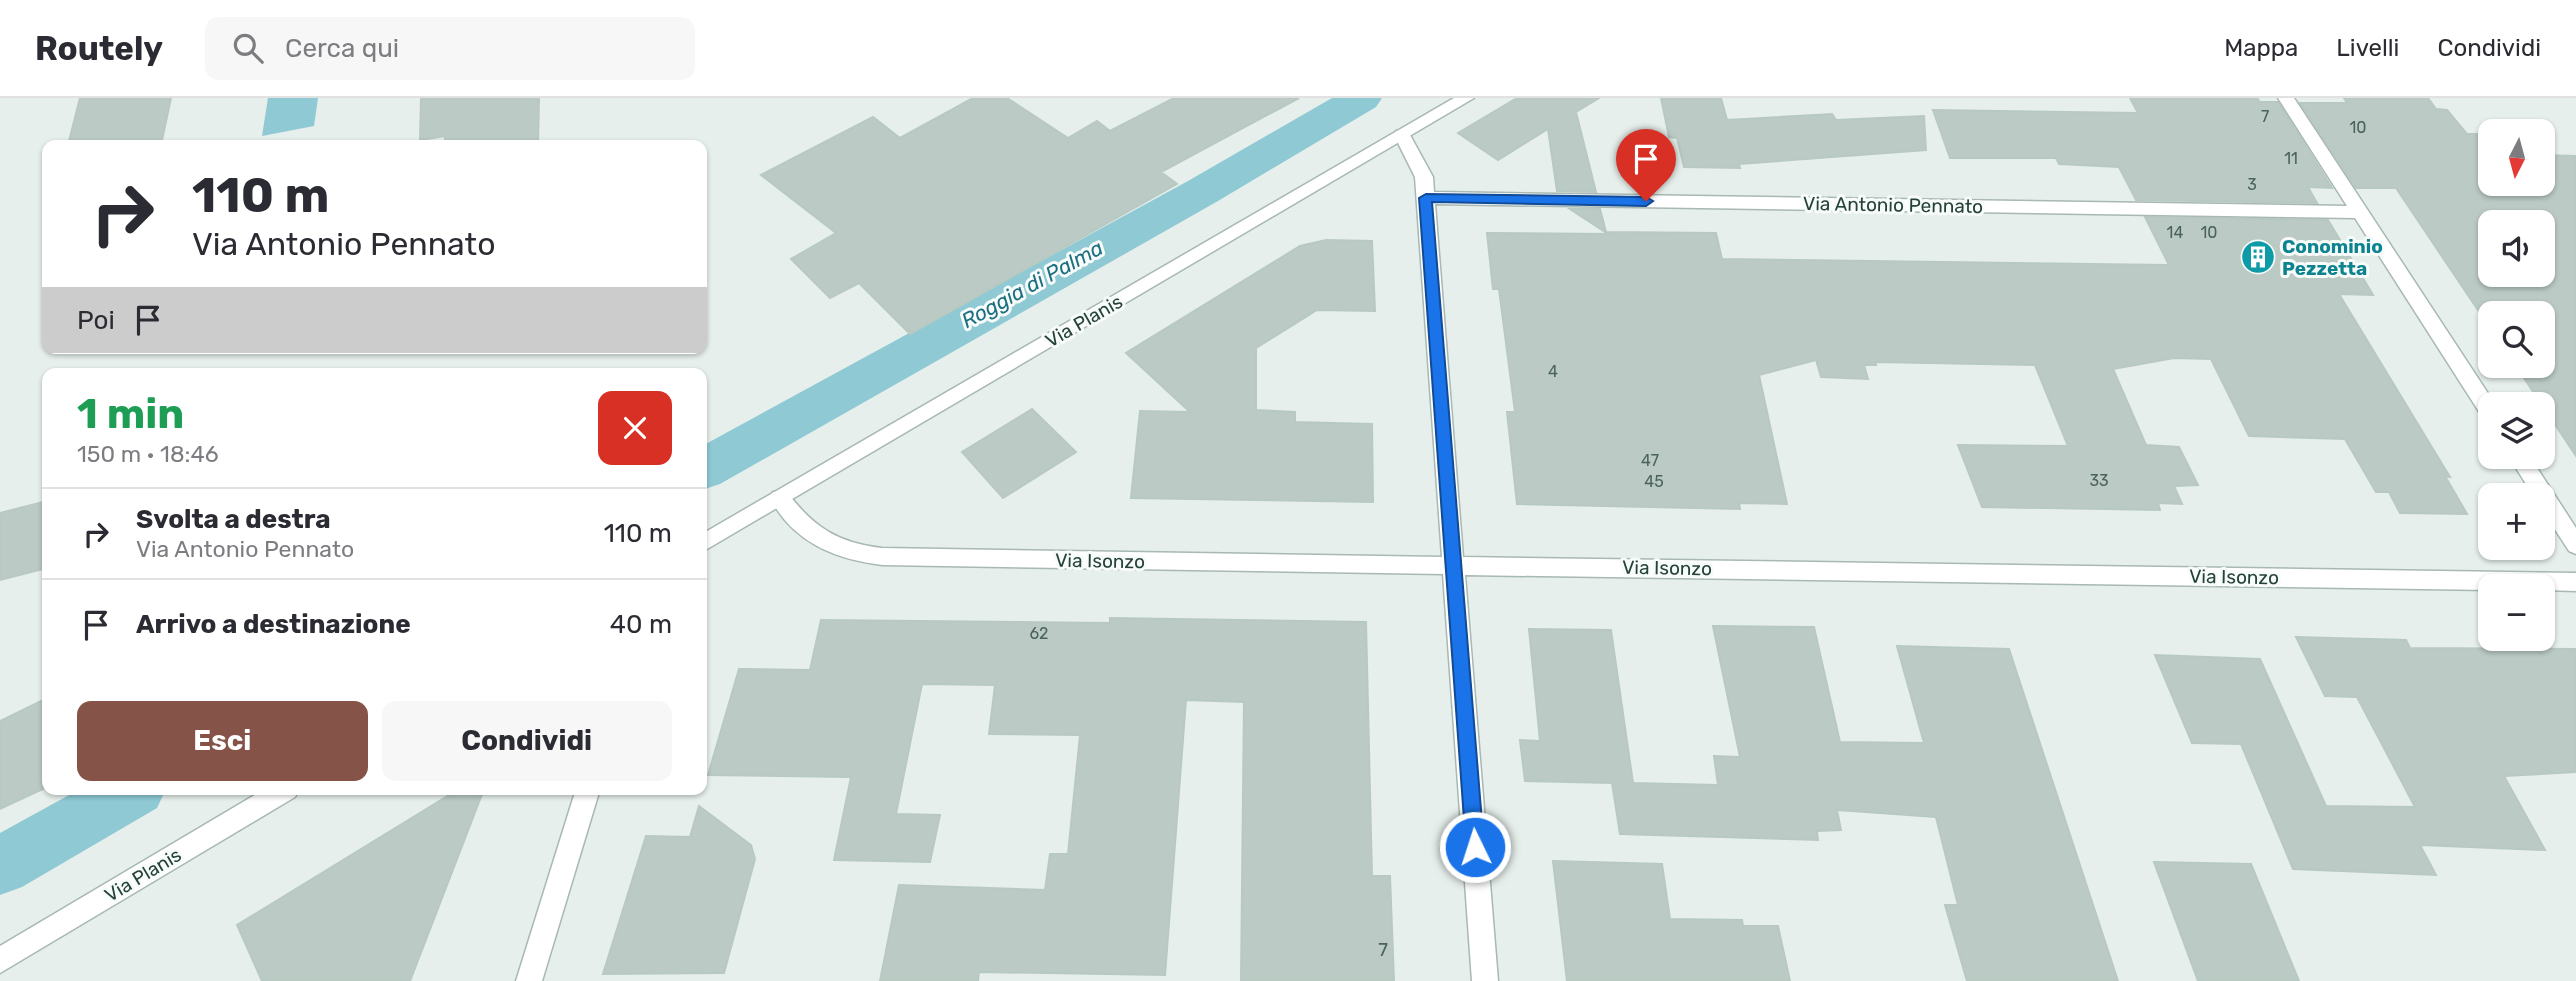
<!DOCTYPE html>
<html lang="it">
<head>
<meta charset="utf-8">
<style>
	body { margin:0; font-family:Rubik,sans-serif; background:#f7f7f7; color:#2b2b33; height:100vh; display:flex; flex-direction:column; font-size:26px; white-space:nowrap }
	* { box-sizing:border-box; margin:0 }
	p { font-size:23px; color:#7c7c81 }
	.icon { flex:none; width:38px; height:38px; fill:none; stroke:currentColor; stroke-width:2; stroke-linecap:round; stroke-linejoin:round }
	.map { position:relative; flex:1; overflow:hidden }
	.drawer { position:absolute; left:42px; top:270px; width:665px; height:427px; display:flex; flex-direction:column; background:#fff; border-radius:14px; box-shadow:0 2px 5px #0004 }
	.drawer>* { flex:none }
	.top-card { position:absolute; left:42px; top:42px; width:665px; height:214px; border-radius:14px; box-shadow:0 2px 5px #0004; background:#fff; color:#2b2b33; overflow:hidden }
	.needle { width:46px; rotate:186deg }
	.buttons { position:absolute; left:2478px; top:21px; display:grid; gap:14px }
	.buttons a { display:grid; place-items:center; width:77px; height:77px; border-radius:14px; background:#fff; box-shadow:0 2px 5px #0004; font-size:35px }
	.pin { position:absolute; display:grid; place-items:center; width:60px; height:60px; color:#fff; margin:-72px -30px; border-radius:50% 50% 50% 0; rotate:-45deg; box-shadow:0 0 7px #0007 }
	.pin .icon { rotate:45deg }
	.me { position:absolute; width:77px; margin:-38px; rotate:356deg; stroke-linejoin:round; filter:drop-shadow(0 0 5px #0008) }
	.turn { display:flex; align-items:center; gap:24px; height:147px; padding:0 35px; font-size:32px }
	.turn .icon { width:91px; height:91px; stroke-width:2.5 }
	.turn b { display:block; font-size:49px; line-height:60px }
	.then { display:flex; align-items:center; height:66px; padding:0 35px; background:#0003; gap:14px; font-size:26px }
	.round { display:grid; place-items:center; flex:none; width:74px; height:74px; border-radius:14px; background:#f7f7f7 }
	.head { display:flex; align-items:center; justify-content:space-between; height:119px; padding:0 35px }
	h1 { font-size:42px; font-weight:700; line-height:52px; color:#1e9e55 }
	.action { display:flex; gap:14px; margin-top:auto; padding:14px 35px }
	.action a { flex:1; height:80px; border-radius:14px; background:#855347; color:#fff; font-size:28px; font-weight:700; line-height:80px; text-align:center }
	.action a+a { background:#f7f7f7; color:#2b2b33 }
	ul { padding:0; list-style:none }
	li { display:flex; align-items:center; gap:21px; height:91px; padding:0 35px; border-top:2px solid #e1e1e2 }
	li div { flex:1 }
	li b { display:block; font-size:26px }
	li em { font-style:normal }
	header { display:flex; align-items:center; gap:42px; box-sizing:border-box; height:98px; padding:0 35px; background:#fff; border-bottom:2px solid #e1e1e2 }
	header strong { font-size:33px }
	nav { display:flex; gap:38px; margin-inline-start:auto; font-size:24px }
	.search { width:490px; height:63px; background:#f7f7f7; display:flex; align-items:center; gap:18px; box-sizing:border-box; padding:0 24px; border-radius:14px; color:#7c7c81; font-size:26px }
	.map>svg:first-child { display:block }
	.water { fill:#8ec9d4 }
	.lines { fill:none; stroke-linecap:round; stroke-linejoin:round }
	.canal { fill:#8ec9d4; fill-rule:evenodd }
	.building { fill:#bbcac4; stroke:#b8c9c2; stroke-width:2; fill-rule:evenodd }
	.minor-casing { stroke:#a8b8b2; stroke-width:3 }
	.tertiary-casing { stroke:#a8b8b2; stroke-width:3 }
	.minor { fill:#fff; fill-rule:evenodd }
	.tertiary { fill:#fff; fill-rule:evenodd }
	.route { fill:#1a73e8; stroke:#114b97; stroke-width:2 }
	.labels { text-anchor:middle; dominant-baseline:central; stroke-width:6; stroke-linejoin:round; paint-order:stroke }
	.number-label { font-size:16px; fill:#4a645c }
	.street-label { font-size:19px; fill:#24423a; stroke:#f7fbf9 }
	.culture-label { font-size:19px; font-weight:bold; fill:#0d838f; stroke:#f7fbf9; text-anchor:start }
	.near-number-label { font-size:19px; fill:#4a645c }
	.water-label { font-size:21px; font-style:italic; fill:#1c6f80; stroke:#f7fbf9 }
</style>
</head>
<body>
<header>
<strong>Routely</strong>
<div class="search"><svg class="icon" aria-label="search" viewBox="0 0 24 24"><circle cx="10" cy="10" r="6"/><path d="M15 15l6 6"/></svg>Cerca qui</div>
<nav><a>Mappa</a><a>Livelli</a><a>Condividi</a></nav>
</header>
<div class="map">
<svg width="2576" height="883" viewBox="0 0 2576 883">
	<rect width="100%" height="100%" fill="#e6efeb"/>
	<!-- water -->
	<path class="water" d="M268 0H318L314 28 262 38Z"/>
	<g class="lines">
		<!-- canal -->
		<path class="canal" d="M1332 0H1382L1376 9 1218 103 720 386 702 392V348L1188 83Z
			M80 691H166L157 710 22 789 0 797V735Z"/>
	</g>
	<!-- building -->
	<path class="building" d="M80 0H171L161 47H68Z
		M421 0H539L538 47H445V38L420 42Z
		M973 0H1007L1068 40 1097 23 1110 33 1174 0H1299L1161 74 1177 86 910 236 859 185 830 200 791 161 836 135 761 77 873 19 900 40Z
		M1517 0H1599L1576 14 1596 94 1557 93 1548 31 1498 62 1458 35Z
		M1661 0H1721L1727 22 1832 16 1836 22 1924 18 1926 52 1739 66 1740 70 1684 69 1677 40 1669 39Z
		M2130 0H2257L2260 4H2278L2332 90 2308 89 2317 105 2136 102 2119 69 2059 66 2056 60H1950L1933 12 2138 15Z
		M2344 0H2428L2436 11 2447 12 2467 36H2490V86H2543V57L2576 58V358L2516 268H2543V215H2490V230L2396 90H2356L2300 5H2347ZM2490 124H2543V177H2490Z
		M1570 111H1600L1606 134 1716 135 1722 161 2169 167 2145 119 2328 122 2373 197 2339 196 2450 379 2445 378 2467 416 2400 415 2389 394H2376L2345 341 2249 338 2211 261 2174 260 2113 271 2146 347 2179 349 2198 387 2174 388 2182 406 2158 405 2160 412 1982 409 1958 347 2068 348 2035 267 1875 264 1876 267H1864L1868 281 1821 279 1816 262 1759 277 1787 406 1739 405 1740 411 1517 406 1507 314H1515L1499 191H1493L1487 135 1608 136Z
		M1326 142 1372 143 1375 213 1317 212 1256 250V312L1295 314V324L1372 326 1373 404 1131 400 1140 313 1190 314 1126 255 1300 148Z
		M1032 311 1076 354 1003 400 962 354Z
		M47 403V470L0 482V415Z
		M1110 520 1366 524 1372 778H1390L1394 883H1241L1244 604 1186 602 1165 877 979 874 978 883H880L899 787 1045 792 1050 756H1068L1080 637 989 636 995 587 922 586 896 716 940 717 930 764 834 762 851 679 708 677 739 571 810 572 821 522 1110 525Z
		M1713 528 1814 529 1840 644 1924 645 1897 548 2009 551 2118 883H1967L1945 807H1958L1936 719 1837 712 1841 732 1817 733 1818 742 1620 736 1612 685 1525 683 1520 642 1540 643 1529 531 1611 532 1633 685 1718 687 1714 658 1740 659Z
		M2296 539 2406 542 2410 550 2576 551V674L2504 678 2545 752 2420 747 2436 777 2293 771 2241 646 2192 645 2155 557 2260 561 2326 708 2415 709 2357 599 2325 598Z
		M47 600V689L0 711V623Z
		M459 691H484L410 883H262L237 827Z
		M699 708 751 747 755 761 724 875 603 876 646 738 690 739Z
		M1553 763 1662 766 1670 821 1742 822 1743 828H1778L1790 883H1567Z
		M2154 764 2251 766 2299 883H2198Z"/>
	<g class="lines">
		<!-- minor casing -->
		<g class="minor-casing">
			<path id="minor" d="M2278 0H2294L2495 306H2490V322L2483 320 2355 120 1435 106 1463 459 2576 475V493L2543 492V488H2490V492L1465 477 1498 883H1472L1443 476 882 467C834 461 793 444 770 400L773 394H787C813 429 838 445 882 450L1442 459 1415 79 1394 37 1396 33H1408L1410 37 1433 79 1434 94 2347 108Z
				M2509 359H2530L2576 430V456L2569 453 2543 413V397H2533Z
				M576 691H600L542 883H516Z"/>
		</g>
		<!-- tertiary casing -->
		<g class="tertiary-casing">
			<path id="tertiary" d="M1454 0H1474L702 454V436Z
				M265 691H299L295 699 0 875V848Z"/>
		</g>
		<!-- minor -->
		<use href="#minor" class="minor"/>
		<!-- tertiary -->
		<use href="#tertiary" class="tertiary"/>
	</g>
	<!-- route -->
	<path class="route" d="M1426 96 1646 99 1653 103 1646 108 1432 104 1484 749 1481 755 1475 757 1468 755 1466 749 1419 100Z"/>
	<!-- icons -->
	<defs>
		<g id="building-disc" transform="scale(1.75)"><circle r="9.5" fill="#0f9aa8" stroke="#f7fbf9"/><path d="M-4-6H4V6H1V3H-1V6H-4ZM-2.5-4.3h1.7v1.8h-1.7ZM.8-4.3h1.7v1.8H.8ZM-2.5-1h1.7V.8h-1.7ZM.8-1h1.7V.8H.8Z" fill="#fff"/></g>
	</defs>
	<g fill-rule="evenodd">
		<use href="#building-disc" x="2258" y="159"/>
	</g>
	<g class="labels">
		<!-- number labels -->
		<g class="number-label">
			<text x="2265" y="18">7</text>
			<text x="2358" y="29">10</text>
			<text x="2291" y="60">11</text>
			<text x="2252" y="86">3</text>
			<text x="2175" y="134">14</text>
			<text x="2209" y="134">10</text>
			<text x="1553" y="273">4</text>
			<text x="1650" y="362">47</text>
			<text x="2099" y="382">33</text>
			<text x="1654" y="383">45</text>
			<text x="1039" y="535">62</text>
		</g>
		<!-- street labels -->
		<g class="street-label">
			<text transform="translate(1893 107) rotate(1)">Via Antonio Pennato</text>
			<text transform="translate(1084 223) rotate(-30)">Via Planis</text>
			<text transform="translate(1100 463) rotate(1)">Via Isonzo</text>
			<text transform="translate(1667 470) rotate(1)">Via Isonzo</text>
			<text transform="translate(2234 479) rotate(1)">Via Isonzo</text>
			<text transform="translate(143 777) rotate(-31)">Via Planis</text>
		</g>
		<!-- culture labels -->
		<g class="culture-label">
			<text x="2282" y="148">Conominio<tspan x="2282" dy="22">Pezzetta</tspan></text>
		</g>
		<!-- near-number labels -->
		<g class="near-number-label">
			<text x="1383" y="851">7</text>
		</g>
		<!-- water labels -->
		<g class="water-label">
			<text transform="translate(1032 186) rotate(-29)">Roggia di Palma</text>
		</g>
	</g>
</svg>
<div class="buttons">
<a><svg class="needle" viewBox="-14 -14 28 28"><path d="M0-13l5 13h-10z" fill="#e53935"/><path d="M0 13l5-13h-10z" fill="#7c7c81"/></svg></a>
<a><svg class="icon" aria-label="sound" viewBox="0 0 24 24"><path d="M4 9h4l5-4v14l-5-4H4zM17 9q2 3 0 6"/></svg></a>
<a><svg class="icon" aria-label="search" viewBox="0 0 24 24"><circle cx="10" cy="10" r="6"/><path d="M15 15l6 6"/></svg></a>
<a><svg class="icon" aria-label="layers" viewBox="0 0 24 24"><path d="M12 4l9 5-9 5-9-5zM3 14l9 5 9-5"/></svg></a>
<a>+</a>
<a>−</a>
</div>
<div class="pin" style="left:1646px;top:103px;background:#d93025"><svg class="icon" aria-label="arrive" viewBox="0 0 24 24"><path d="M6 21V4h12l-3 4 3 4H6"/></svg></div>
<svg class="me" style="left:1475px;top:749px" viewBox="-20 -20 40 40"><circle r="17" fill="#1a73e8" stroke="#fff" stroke-width="3"/><path d="M0-11L8 9 0 5-8 9z" fill="#fff"/></svg>
<div class="top-card">
<div class="turn"><svg class="icon" aria-label="right" viewBox="0 0 24 24"><path d="M7 20v-9h11M14 6l5 5-5 5"/></svg><div><b>110 m</b>Via Antonio Pennato</div></div>
<div class="then">Poi<svg class="icon" aria-label="arrive" viewBox="0 0 24 24"><path d="M6 21V4h12l-3 4 3 4H6"/></svg></div>
</div>
<section class="drawer">
<div class="head"><div><h1>1 min</h1><p>150 m · 18:46</p></div><a class="round" style="background:#d93025;color:#fff"><svg class="icon" aria-label="close" viewBox="0 0 24 24"><path d="M6 6l12 12M18 6L6 18"/></svg></a></div>
<ul>
<li><svg class="icon" aria-label="right" viewBox="0 0 24 24"><path d="M7 20v-9h11M14 6l5 5-5 5"/></svg><div><b>Svolta a destra</b><p>Via Antonio Pennato</p></div><em>110 m</em></li>
<li><svg class="icon" aria-label="arrive" viewBox="0 0 24 24"><path d="M6 21V4h12l-3 4 3 4H6"/></svg><div><b>Arrivo a destinazione</b></div><em>40 m</em></li>
</ul>
<div class="action"><a>Esci</a><a>Condividi</a></div>
</section>
</div>
</body>
</html>
